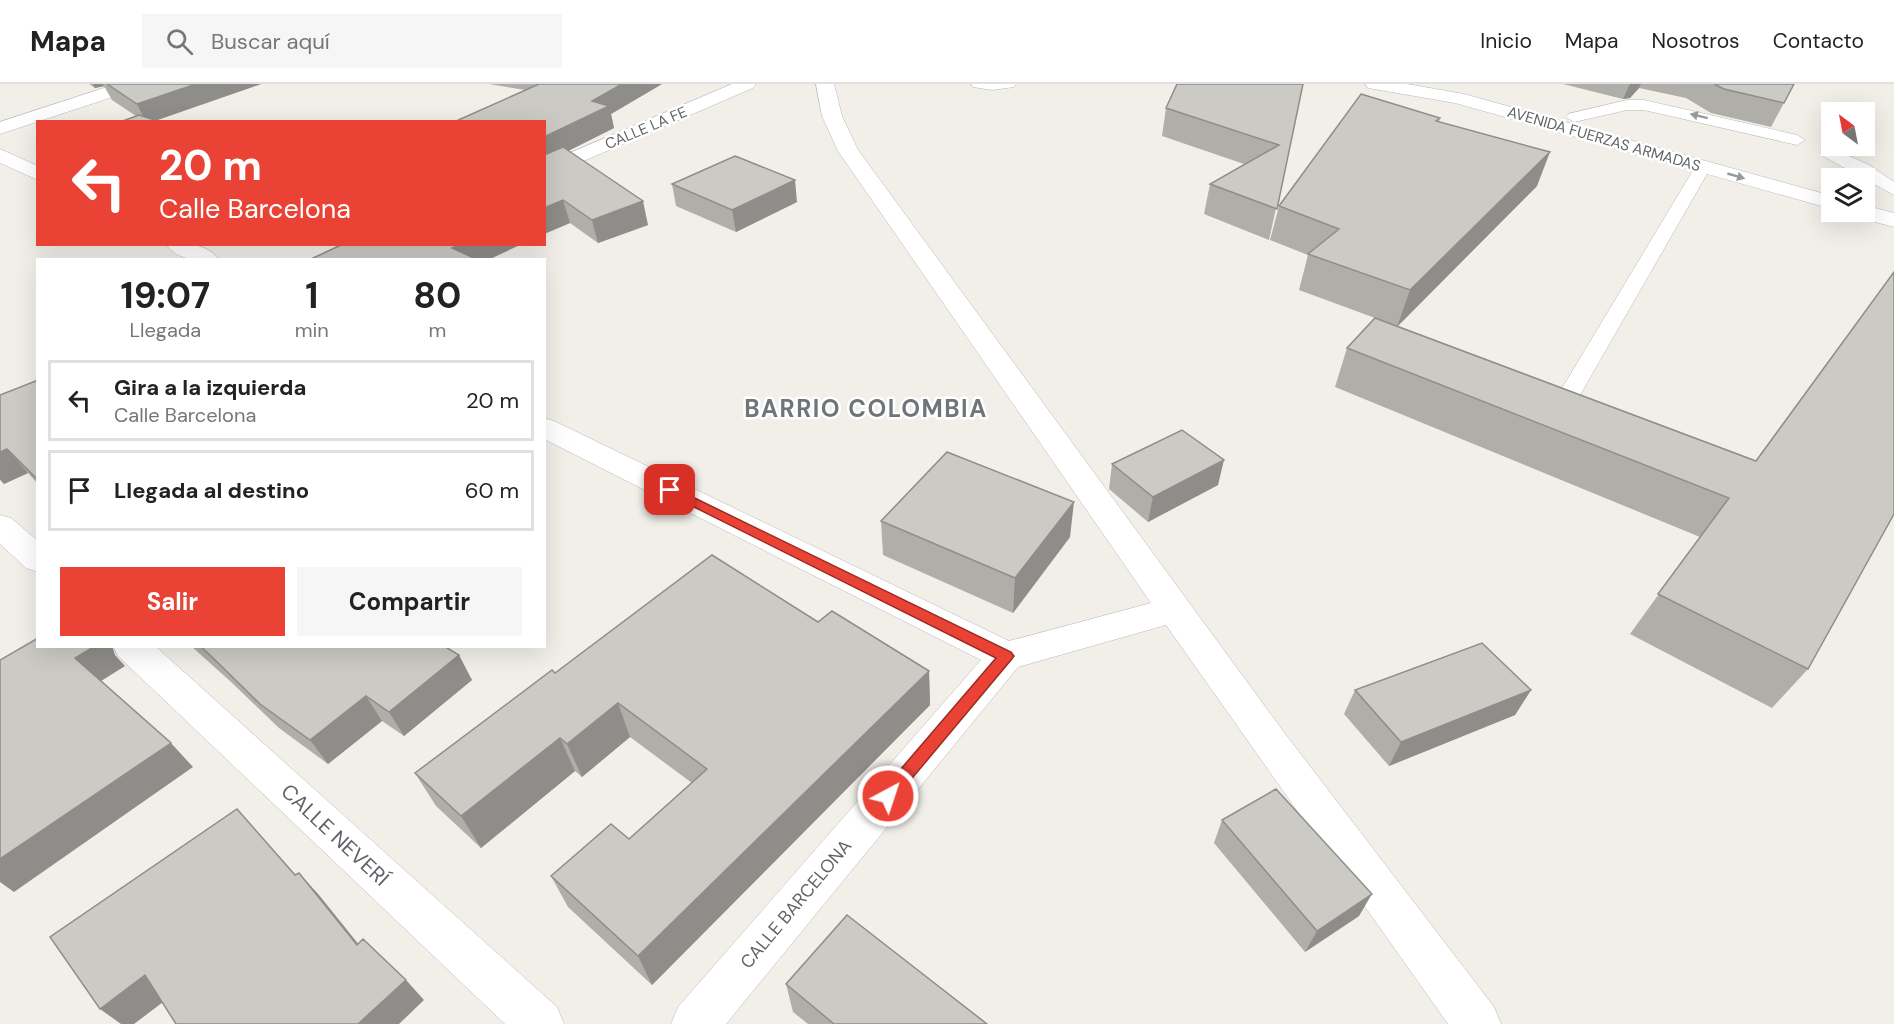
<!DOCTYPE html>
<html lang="es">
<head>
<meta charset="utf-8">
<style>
	body { margin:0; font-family:"DM Sans",sans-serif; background:#f6f6f6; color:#222; height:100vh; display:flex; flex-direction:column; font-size:22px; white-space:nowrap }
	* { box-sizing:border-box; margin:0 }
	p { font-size:20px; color:#767676 }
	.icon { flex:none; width:33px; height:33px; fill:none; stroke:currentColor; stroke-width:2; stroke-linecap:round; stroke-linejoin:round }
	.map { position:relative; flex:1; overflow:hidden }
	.side { position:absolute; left:36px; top:174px; width:510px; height:390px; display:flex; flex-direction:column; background:#fff; border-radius:0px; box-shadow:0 6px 24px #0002 }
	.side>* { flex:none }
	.banner { position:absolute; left:36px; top:36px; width:510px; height:126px; border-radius:0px; box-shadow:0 6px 24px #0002; background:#ea4335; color:#fff; overflow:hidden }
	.needle { width:39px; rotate:328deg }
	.fabs { position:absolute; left:1821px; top:18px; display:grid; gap:12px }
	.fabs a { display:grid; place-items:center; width:54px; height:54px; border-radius:0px; background:#fff; box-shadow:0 6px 24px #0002; font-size:30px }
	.pin { position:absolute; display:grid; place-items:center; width:51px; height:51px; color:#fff; margin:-26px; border-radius:12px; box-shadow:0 3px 9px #0006 }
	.me { position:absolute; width:66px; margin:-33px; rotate:40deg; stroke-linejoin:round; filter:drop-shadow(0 0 4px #0008) }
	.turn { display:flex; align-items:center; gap:21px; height:126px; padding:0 24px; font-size:27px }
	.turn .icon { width:78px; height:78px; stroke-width:2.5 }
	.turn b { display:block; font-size:42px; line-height:51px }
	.eta { display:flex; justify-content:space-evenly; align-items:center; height:102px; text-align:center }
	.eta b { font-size:36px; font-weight:700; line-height:42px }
	.action { display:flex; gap:12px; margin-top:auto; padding:12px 24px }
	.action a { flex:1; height:69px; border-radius:0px; background:#ea4335; color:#fff; font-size:24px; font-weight:700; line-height:69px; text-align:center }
	.action a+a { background:#f6f6f6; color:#222 }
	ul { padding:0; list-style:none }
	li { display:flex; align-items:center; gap:18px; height:81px; margin:0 12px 9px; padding:0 12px; border:3px solid #e0e0e0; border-radius:0px }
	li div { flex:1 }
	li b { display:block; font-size:22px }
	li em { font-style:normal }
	header { display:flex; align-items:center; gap:36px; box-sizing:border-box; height:84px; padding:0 30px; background:#fff; border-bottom:2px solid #e0e0e0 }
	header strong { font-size:28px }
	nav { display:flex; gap:33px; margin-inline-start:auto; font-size:21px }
	.search { width:420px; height:54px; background:#f6f6f6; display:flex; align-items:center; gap:15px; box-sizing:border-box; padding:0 21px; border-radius:0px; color:#767676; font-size:22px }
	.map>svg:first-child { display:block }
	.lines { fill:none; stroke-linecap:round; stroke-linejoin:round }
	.service-casing { stroke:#b5b8bc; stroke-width:1 }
	.minor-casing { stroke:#b5b8bc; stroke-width:1 }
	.tertiary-casing { stroke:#b5b8bc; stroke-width:1 }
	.service { fill:#fff; fill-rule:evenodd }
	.minor { fill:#fff; fill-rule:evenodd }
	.tertiary { fill:#fff; fill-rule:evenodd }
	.wall { fill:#afaea9 }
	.shaded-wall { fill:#8f8d8a }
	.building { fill:#cccac5; stroke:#8f8d8a; stroke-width:1.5 }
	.oneway { fill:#979a9d }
	.route { fill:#ea4335; stroke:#982c22; stroke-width:1.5 }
	.labels { text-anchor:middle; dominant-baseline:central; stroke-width:5; stroke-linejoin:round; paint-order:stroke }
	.far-street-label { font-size:15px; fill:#5f6368; stroke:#fff }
	.street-label { font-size:18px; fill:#5f6368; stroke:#fff }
	.near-street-label { font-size:21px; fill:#5f6368; stroke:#fff }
	.district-label { font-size:24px; font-weight:bold; letter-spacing:1.5px; fill:#70757a; stroke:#fff }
</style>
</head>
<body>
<header>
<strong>Mapa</strong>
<div class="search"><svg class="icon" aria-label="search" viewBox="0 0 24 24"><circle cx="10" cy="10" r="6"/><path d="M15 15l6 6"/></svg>Buscar aquí</div>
<nav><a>Inicio</a><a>Mapa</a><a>Nosotros</a><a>Contacto</a></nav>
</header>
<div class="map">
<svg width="1894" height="940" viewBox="0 0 1894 940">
	<rect width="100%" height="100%" fill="#f1efe8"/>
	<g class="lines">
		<!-- service casing -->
		<g class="service-casing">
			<path id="service" d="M971 0H1016L1014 3 992 6 973 3Z
				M1627 16H1644L1797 51 1805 56 1797 61 1644 26H1627L1574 38 1566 33 1568 30Z
				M1829 63 1869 81 1894 98V111L1823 72 1821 68Z
				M1703 78 1709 79 1711 83 1580 311 1577 316 1569 318 1561 316 1558 311 1695 83 1697 79Z"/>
		</g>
		<!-- minor casing -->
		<g class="minor-casing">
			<path id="minor" d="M116 0H143L140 4 0 50V38Z
				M732 0H756L753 4 544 94V80Z
				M816 0H834L842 32 858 66 1283 647 1494 923 1501 940H1448L1166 541 1018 583 726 940H671L678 923 981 576 544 355V334L554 337 1009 557 1151 519 838 67 822 32Z
				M0 65 38 82V96L0 79Z
				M166 160C184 160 207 158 219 176 200 176 178 178 166 160Z
				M0 431 11 434 38 457V488L26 484 0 460Z
				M113 562H155L557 923 564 940H505L118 572Z"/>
		</g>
		<!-- tertiary casing -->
		<g class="tertiary-casing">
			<path id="tertiary" d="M1365 0H1407L1464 10 1832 112V125L1455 19 1374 5 1368 4Z
				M1864 121 1894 129V143L1856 133 1853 128H1864Z"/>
		</g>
		<!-- service -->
		<use href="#service" class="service"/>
		<!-- minor -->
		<use href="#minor" class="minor"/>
		<!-- tertiary -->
		<use href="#tertiary" class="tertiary"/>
	</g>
	<!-- wall -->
	<path class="wall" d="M89 0H261L156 36 136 32 112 16 104 2 95 4Z
		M489 0H662L611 30 614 44 568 67 648 141 598 159 570 139 544 150V38L525 6Z
		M1303 0 1269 156 1204 130 1210 100 1244 80 1162 52 1166 24Z
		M1563 0H1794L1771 43 1711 29 1686 14 1639 4 1630 14 1623 15Z
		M1440 34 1439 38 1537 102 1397 242 1756 377 1808 585 1772 624 1630 550 1700 453 1335 303 1347 264 1375 234 1299 206 1308 171 1270 156 1279 122Z
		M672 100 797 118 736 148 676 122Z
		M38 296V400L28 389 4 400 0 396V311Z
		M1112 380 1218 401 1148 438 1109 405Z
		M881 437 1070 453 1013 529 883 471Z
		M818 538 929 587 930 621 652 901 568 823 551 792 629 755 692 699 630 653 582 693 575 687 481 764 436 722 415 689 555 589Z
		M191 562H444L472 596 404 652 382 637 328 680 279 644 230 597Z
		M1355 606H1531L1515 631 1389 682 1344 630Z
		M1222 736 1359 832 1305 868 1214 759Z
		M786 900 987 940H808L793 928Z"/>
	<!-- shaded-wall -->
	<path class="shaded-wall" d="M93 0H103L104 2 95 4Z
		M196 0H261L152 38H146L137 20Z
		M622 0H662L611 30 614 44 544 79V53L592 17Z
		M1630 0H1641L1639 4 1630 14 1623 15Z
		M1550 68 1537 102 1397 243 1410 206Z
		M795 96 797 118 736 148 732 126Z
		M563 116 570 139 544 150V124Z
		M643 117 648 141 598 159 592 136Z
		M460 160H522L488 176H457L452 164Z
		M7 365 28 389 4 400 0 395V368Z
		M1224 376 1218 401 1148 438 1153 413Z
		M1074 418 1070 453 1013 529 1015 494Z
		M95 562H112L115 571 125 582 98 599 75 574Z
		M459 571 472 596 404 652 389 628Z
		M929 587 930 621 652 901 638 872Z
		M1531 606 1515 631 1389 682 1401 658Z
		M366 612 382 637 328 680 310 656Z
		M618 619 630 653 582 693 567 660Z
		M560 654 575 687 481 764 461 732Z
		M171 659 193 683 14 808 0 798V775Z
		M299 789 319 811 376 882 357 861Z
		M1372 810 1359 832 1305 868 1317 847Z
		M145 891 171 912 134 940H121L100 925Z
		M406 896 424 916 399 940H358Z"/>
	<!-- building -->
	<path class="building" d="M107 0H196L137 20Z
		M539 0H622L592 17 609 22 544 53V38H454Z
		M1177 0H1303L1277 125 1210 100 1279 61 1166 24Z
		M1714 0H1794L1784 19 1724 5Z
		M1361 10 1440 34 1436 37 1550 68 1410 206 1308 170 1339 145 1279 122Z
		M139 31 161 38H120Z
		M563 63 643 117 592 136 563 116 544 124V71Z
		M735 72 795 96 732 126 672 100Z
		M343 160H460L452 164 478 176H309Z
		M1894 188V430L1808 585 1658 510 1729 414 1347 264 1375 234 1756 377Z
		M38 296V396L7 365 0 368V311Z
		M1182 346 1224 376 1153 413 1112 380Z
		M947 368 1074 418 1015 494 881 437Z
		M712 471 818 538 832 527 929 587 638 872 551 792 611 740 629 755 707 685 618 619 567 660 560 654 461 732 415 689 552 586 555 589Z
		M38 554V562H95L75 574 171 659 0 775V576Z
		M1482 559 1531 606 1401 658 1355 606Z
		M200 562H444L459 571 389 628 366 612 310 656 260 620 211 572Z
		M1276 705 1372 810 1317 847 1222 736Z
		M237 725 295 791 299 789 357 861 363 855 406 896 358 940H176L145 891 100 925 50 853Z
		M847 831 987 940H834L786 900Z"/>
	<!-- one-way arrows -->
	<defs><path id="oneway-solid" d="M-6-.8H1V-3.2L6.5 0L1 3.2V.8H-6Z" transform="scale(1.5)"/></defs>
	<g class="oneway">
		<use href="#oneway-solid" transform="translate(1699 32) rotate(-166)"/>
		<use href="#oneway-solid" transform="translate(1736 92) rotate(16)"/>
	</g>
	<!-- route -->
	<path class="route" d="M670 402 1011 568 1014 572 1011 576 893 717 888 720 882 717 879 712 882 707 996 574 666 409 664 406 666 403Z"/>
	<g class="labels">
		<!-- far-street labels -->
		<g class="far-street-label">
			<text transform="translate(646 44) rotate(-23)">CALLE LA FE</text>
			<text transform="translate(1604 55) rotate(16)">AVENIDA FUERZAS ARMADAS</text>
		</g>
		<!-- street labels -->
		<g class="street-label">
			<text transform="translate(796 820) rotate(-50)">CALLE BARCELONA</text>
		</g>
		<!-- near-street labels -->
		<g class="near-street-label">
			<text transform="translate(335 751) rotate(43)">CALLE NEVERÍ</text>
		</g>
		<!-- district labels -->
		<g class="district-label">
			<text x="866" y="324">BARRIO COLOMBIA</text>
		</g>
	</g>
</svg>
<div class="fabs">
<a><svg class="needle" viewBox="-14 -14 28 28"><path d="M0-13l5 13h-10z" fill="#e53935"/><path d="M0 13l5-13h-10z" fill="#767676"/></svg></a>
<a><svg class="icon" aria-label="layers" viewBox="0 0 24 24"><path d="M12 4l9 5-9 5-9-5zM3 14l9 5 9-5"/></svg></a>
</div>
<div class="pin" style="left:670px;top:406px;background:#d93025"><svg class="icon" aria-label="arrive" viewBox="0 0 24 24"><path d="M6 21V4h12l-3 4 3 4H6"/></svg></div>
<svg class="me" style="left:888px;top:712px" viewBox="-20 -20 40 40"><circle r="17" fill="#ea4335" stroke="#fff" stroke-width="3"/><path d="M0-11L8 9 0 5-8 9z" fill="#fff"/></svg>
<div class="banner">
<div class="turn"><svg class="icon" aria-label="left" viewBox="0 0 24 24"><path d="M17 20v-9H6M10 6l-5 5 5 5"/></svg><div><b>20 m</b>Calle Barcelona</div></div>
</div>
<section class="side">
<div class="eta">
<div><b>19:07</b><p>Llegada</p></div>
<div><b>1</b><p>min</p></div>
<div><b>80</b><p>m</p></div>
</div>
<ul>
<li><svg class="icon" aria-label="left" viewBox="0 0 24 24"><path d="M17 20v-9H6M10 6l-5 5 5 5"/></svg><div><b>Gira a la izquierda</b><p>Calle Barcelona</p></div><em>20 m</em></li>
<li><svg class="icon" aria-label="arrive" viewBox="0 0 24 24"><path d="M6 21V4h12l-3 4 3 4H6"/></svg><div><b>Llegada al destino</b></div><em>60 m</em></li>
</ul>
<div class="action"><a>Salir</a><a>Compartir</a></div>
</section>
</div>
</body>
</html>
